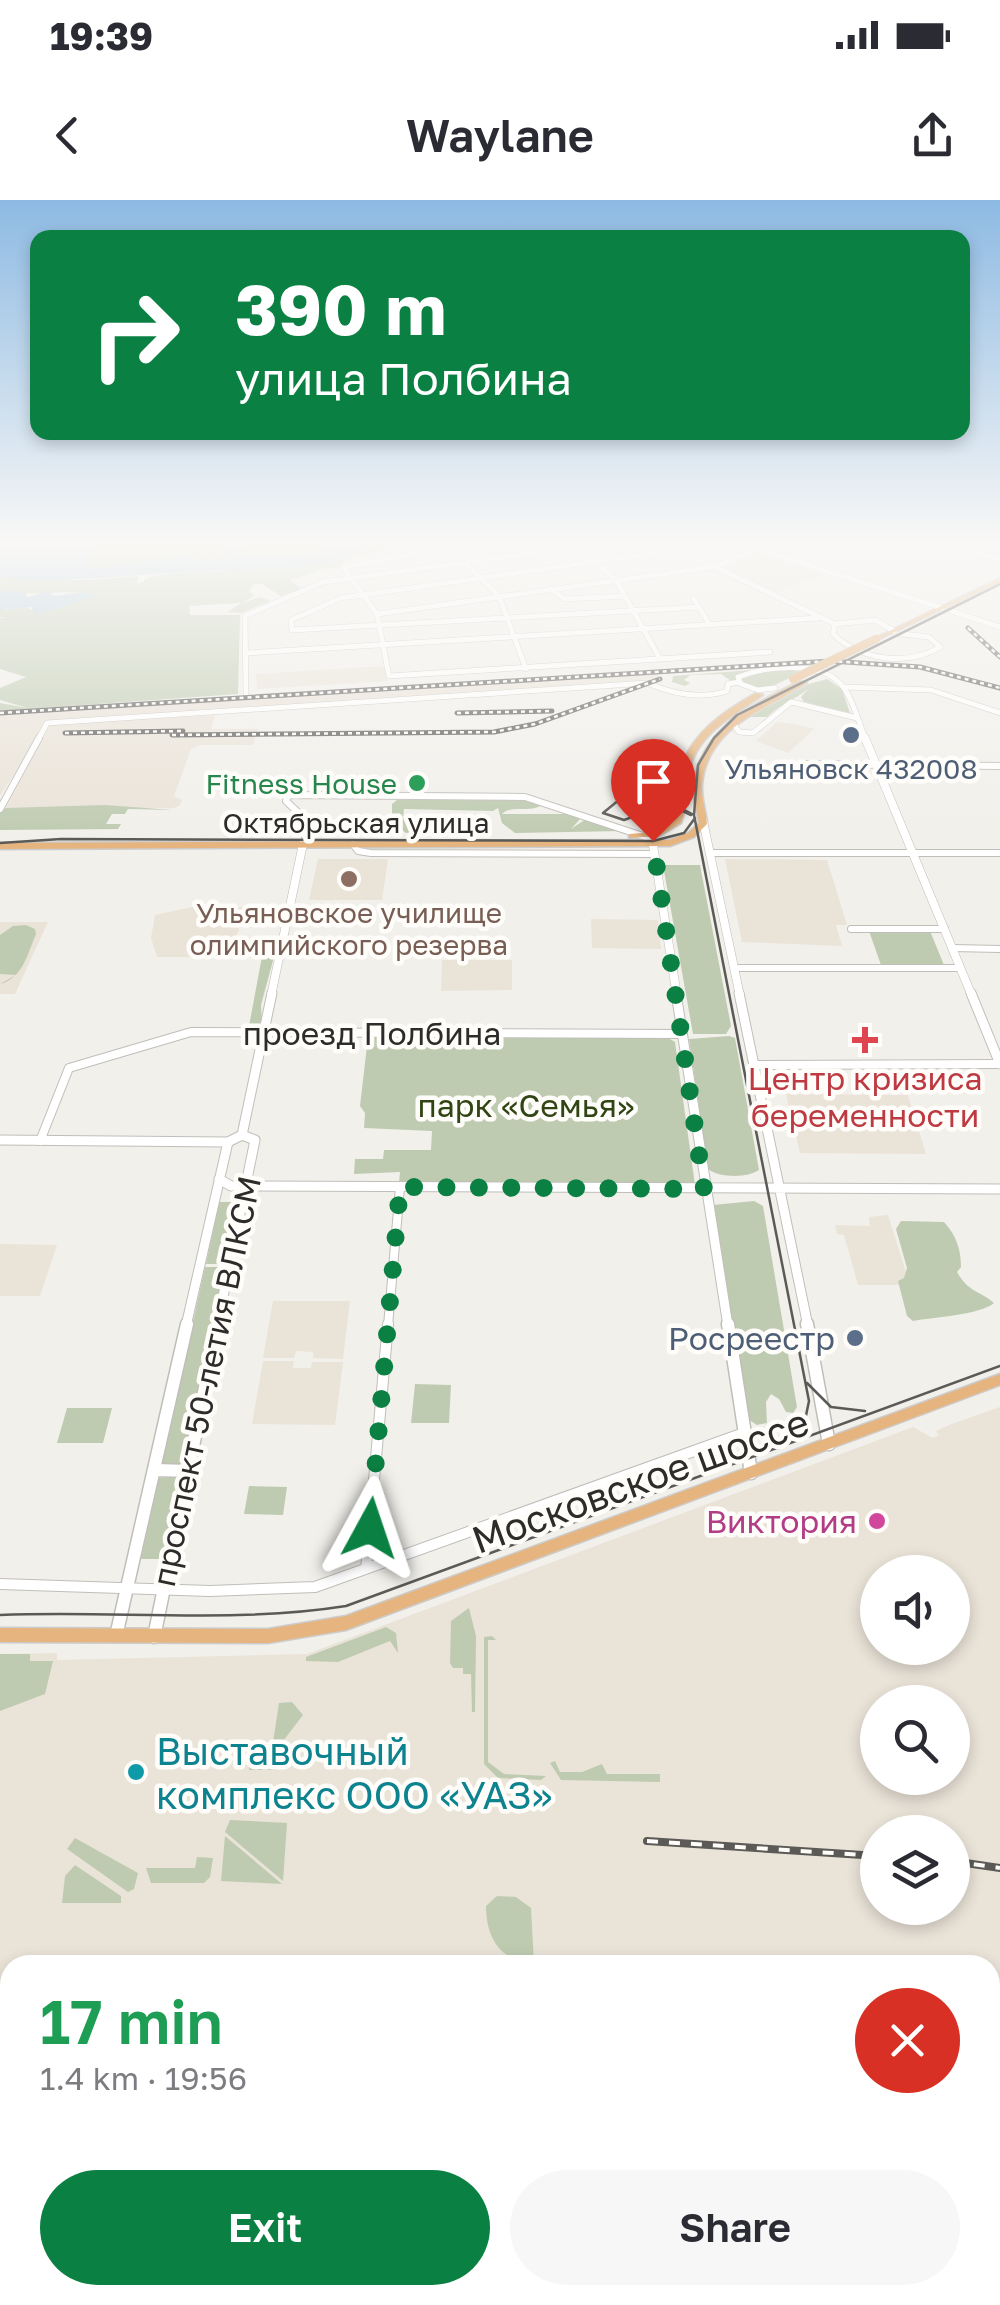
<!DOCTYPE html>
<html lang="en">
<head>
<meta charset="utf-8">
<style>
	body { margin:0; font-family:"Golos Text",sans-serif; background:#f7f7f7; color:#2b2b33; height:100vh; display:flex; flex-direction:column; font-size:38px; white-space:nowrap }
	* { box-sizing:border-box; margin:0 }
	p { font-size:32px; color:#7c7c81 }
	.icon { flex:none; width:55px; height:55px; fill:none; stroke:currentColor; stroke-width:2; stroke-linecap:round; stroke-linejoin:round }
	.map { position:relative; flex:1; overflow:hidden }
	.panel { position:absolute; left:0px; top:1755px; width:1000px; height:350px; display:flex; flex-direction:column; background:#fff; border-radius:30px 30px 0 0; box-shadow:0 5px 15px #0003 }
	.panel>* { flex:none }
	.banner { position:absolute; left:30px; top:30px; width:940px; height:210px; border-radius:20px; box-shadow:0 5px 15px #0003; background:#0b8043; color:#fff; overflow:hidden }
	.controls { position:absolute; left:860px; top:1355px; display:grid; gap:20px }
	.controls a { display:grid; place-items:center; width:110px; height:110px; border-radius:50%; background:#fff; box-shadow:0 5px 15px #0003; font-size:50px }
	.pin { position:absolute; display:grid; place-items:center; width:85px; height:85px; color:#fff; margin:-102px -42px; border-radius:50% 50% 50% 0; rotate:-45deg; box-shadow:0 0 10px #0007 }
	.pin .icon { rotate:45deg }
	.me { position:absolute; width:110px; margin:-55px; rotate:5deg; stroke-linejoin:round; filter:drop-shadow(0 0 8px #0008) }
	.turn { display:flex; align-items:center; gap:35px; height:210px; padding:0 40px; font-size:45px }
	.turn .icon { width:130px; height:130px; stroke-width:2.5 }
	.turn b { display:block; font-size:70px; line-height:85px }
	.round { display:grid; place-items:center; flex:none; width:105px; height:105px; border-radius:52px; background:#f7f7f7 }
	.headline { display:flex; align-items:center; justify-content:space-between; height:170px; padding:0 40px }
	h1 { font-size:60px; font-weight:600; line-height:75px; color:#1e9e55 }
	.primary-button { display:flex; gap:20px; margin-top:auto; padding:20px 40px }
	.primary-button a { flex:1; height:115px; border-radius:60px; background:#0b8043; color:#fff; font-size:40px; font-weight:600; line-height:115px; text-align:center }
	.primary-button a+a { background:#f7f7f7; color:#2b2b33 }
	.status { display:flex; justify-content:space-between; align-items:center; height:70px; padding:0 50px; background:#fff; direction:ltr }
	.status svg { height:28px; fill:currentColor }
	header { display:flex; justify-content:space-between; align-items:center; height:130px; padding:0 40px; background:#fff; font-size:45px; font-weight:600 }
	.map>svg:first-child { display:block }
	.built { fill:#eae3d8; fill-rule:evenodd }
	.green { fill:#bfcbb1 }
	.water { fill:#a6c4db }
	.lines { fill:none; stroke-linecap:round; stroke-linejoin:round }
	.stream { stroke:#a6c4db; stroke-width:2.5 }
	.minor-far3-casing { stroke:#c1beba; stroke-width:6 }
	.minor-far2-casing { stroke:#c1beba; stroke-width:8 }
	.minor-far1-casing { stroke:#c1beba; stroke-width:10 }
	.minor-casing { stroke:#c1beba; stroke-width:12 }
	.tertiary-far3-casing { stroke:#c1beba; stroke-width:6 }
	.tertiary-far2-casing { stroke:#c1beba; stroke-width:9 }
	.tertiary-far1-casing { stroke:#c1beba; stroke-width:11 }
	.tertiary-casing { stroke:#c1beba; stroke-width:15 }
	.primary-casing { stroke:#cdcccc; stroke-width:3 }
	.minor-far3 { stroke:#fff; stroke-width:5 }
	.minor-far2 { stroke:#fff; stroke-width:6 }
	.minor-far1 { stroke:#fff; stroke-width:8 }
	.minor { stroke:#fff; stroke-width:10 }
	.tertiary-far3 { stroke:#fff; stroke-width:5 }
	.tertiary-far2 { stroke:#fff; stroke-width:8 }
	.tertiary-far1 { stroke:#fff; stroke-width:9 }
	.tertiary { stroke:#fff; stroke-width:12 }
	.primary { fill:#e6b57f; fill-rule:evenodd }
	.tram { stroke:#5b5a57; stroke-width:2.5 }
	.rail-far1-casing { stroke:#5b5a57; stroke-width:5 }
	.rail-casing { stroke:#5b5a57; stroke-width:8 }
	.rail-far1 { stroke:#fffdfa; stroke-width:2.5; stroke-dasharray:4; stroke-linecap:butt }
	.rail { stroke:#fffdfa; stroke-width:4; stroke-dasharray:11; stroke-linecap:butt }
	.primary-bridge-casing { stroke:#cdcccc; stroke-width:9; stroke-linecap:butt }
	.primary-bridge { stroke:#e6b57f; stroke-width:8 }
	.route { stroke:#0b8043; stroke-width:18; stroke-dasharray:0 32.4 }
	.service-dot { fill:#5c6f8a; stroke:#fffdfa; stroke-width:4 }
	.leisure-dot { fill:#2e9e5b; stroke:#fffdfa; stroke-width:4 }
	.education-dot { fill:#8d6e63; stroke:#fffdfa; stroke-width:4 }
	.health-dot { fill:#e0444e; stroke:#fffdfa; stroke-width:4 }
	.hotel-dot { fill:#d1479c; stroke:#fffdfa; stroke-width:4 }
	.culture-dot { fill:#0f9aa8; stroke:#fffdfa; stroke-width:4 }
	.labels { text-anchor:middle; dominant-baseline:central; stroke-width:9; stroke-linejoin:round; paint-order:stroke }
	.far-service-label { font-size:28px; fill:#4e5e75; stroke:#fffdfa }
	.far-leisure-label { font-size:28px; fill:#27864d; stroke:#fffdfa; text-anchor:end }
	.far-street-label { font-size:28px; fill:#2d2c2a; stroke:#fffdfa }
	.far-education-label { font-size:28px; fill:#785e54; stroke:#fffdfa }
	.street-label { font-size:32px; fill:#2d2c2a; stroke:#fffdfa }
	.health-label { font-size:32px; fill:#be3a42; stroke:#fffdfa }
	.park-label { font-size:32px; fill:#314514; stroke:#fffdfa }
	.service-label { font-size:32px; fill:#4e5e75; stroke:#fffdfa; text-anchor:end }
	.hotel-label { font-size:32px; fill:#b23c85; stroke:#fffdfa; text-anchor:end }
	.near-street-label { font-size:38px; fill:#2d2c2a; stroke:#fffdfa }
	.near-culture-label { font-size:38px; fill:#0d838f; stroke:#fffdfa; text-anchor:start }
</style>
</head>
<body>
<div class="status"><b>19:39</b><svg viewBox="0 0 49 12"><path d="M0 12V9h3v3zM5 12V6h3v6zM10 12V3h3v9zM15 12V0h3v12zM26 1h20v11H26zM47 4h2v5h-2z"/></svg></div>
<header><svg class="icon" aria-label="back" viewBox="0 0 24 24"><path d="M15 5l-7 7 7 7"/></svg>Waylane<svg class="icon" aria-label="share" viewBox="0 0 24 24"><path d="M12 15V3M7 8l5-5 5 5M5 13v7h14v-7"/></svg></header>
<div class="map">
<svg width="1000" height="2105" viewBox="0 0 1000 2105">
	<rect width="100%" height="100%" fill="#f2f0eb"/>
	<!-- built -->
	<path class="built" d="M758 353 824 374 776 393 722 367Z
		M384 466 388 481 257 489 256 474Z
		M656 473 660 478 636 482 48 522 0 596V515Z
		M215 515 211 529H258L253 545H200L191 549 174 596 182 600 180 605 174 608H6L50 524Z
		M777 522 794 524 814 529 788 553 756 541Z
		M318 659H388L382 700H309Z
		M725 659 827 660 847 725H836L842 746 742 742Z
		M192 707H245L231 757H157L151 738 155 715Z
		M591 719 658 720 661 749 592 748Z
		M0 722H48L15 794H0Z
		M442 760H512V790L441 791Z
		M786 894 908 895 926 954 800 953Z
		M888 1015 910 1085H858L844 1035 837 1034 835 1025 870 1026 869 1017Z
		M0 1044 57 1045 40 1096H0Z
		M273 1101H350L343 1159 313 1158V1152L296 1151 294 1158H263Z
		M263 1161H294L293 1168H311L312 1162H343L335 1225 252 1224Z
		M1000 1207V2105H0V1454L57 1453V1460L307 1454 913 1227 933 1238 939 1235 936 1231 949 1225ZM878 1372H952V1448H878ZM878 1502H952V1578H878ZM878 1632H952V1708H878ZM10 1765H990V2095H10Z"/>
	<!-- green -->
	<path class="green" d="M87 341H357L315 353 223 359 241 347 205 362 194 361 197 358 193 355 171 360 187 362 93 369 84 362Z
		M378 341H431L354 358 345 361 340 369 326 368 290 380 302 389 281 396 262 384H254L249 390 254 396 243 403 259 397 271 401 241 413 228 412 241 403 189 406 190 415H240L238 494 0 511V503L28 508 0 500V488L26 477 0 469V418L6 417H0V400L5 410 26 407 37 412 98 395C67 389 34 397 0 391V377L85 380 139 376 137 384C150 380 141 378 155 376 214 365 329 380 378 341Z
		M816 465 789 470 802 472 764 490 731 481 721 474 690 475 684 480 690 483 685 486 672 482 673 476Z
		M827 479 842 489 850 513 804 502 801 497 810 487C796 500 781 503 767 517H749L809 484Z
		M397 600H528L543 604C531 614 511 604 502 614H571L581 618 571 629 586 619 622 631 515 633 502 623 498 608 493 611 404 609 403 618H418L427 624 417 632 406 633 397 626 402 620H392V604Z
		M105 605 173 610 128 609 125 614H112L106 624H121L118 629 0 630V611L6 608Z
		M663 665H700L731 826 726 834H693Z
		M26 725 35 729 36 734C27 755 23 778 0 784L16 775 0 774V735L13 726Z
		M869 731H930L944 765H881Z
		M270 741 278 742 261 805 262 824 249 826 264 746Z
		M729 836 735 838 759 970C748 978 719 978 708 969L689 839Z
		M368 837 668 838 675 842 695 985 399 983 400 972 354 974 355 959H383L384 950H431L432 931 364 928 365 913 360 906Z
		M754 1001 763 1006 797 1207 793 1213 786 1212 779 1199 771 1194 766 1202 767 1223 757 1225 746 1218 713 1005Z
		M219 1002H239L226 1064H206Z
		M901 1021 944 1022C956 1035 961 1049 961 1067L957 1072C969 1093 979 1090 994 1103 980 1115 934 1117 913 1121L907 1116 898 1081 904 1078 907 1068 896 1029Z
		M205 1067H225L185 1268 161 1267Z
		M415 1184 451 1185 449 1223H411Z
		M67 1208H112L103 1243H57Z
		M159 1278H183L167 1359H141Z
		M249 1286 287 1287 283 1315 244 1314Z
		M469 1408 476 1436 475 1512H472L471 1474H463V1468H453L450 1463 451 1421Z
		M386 1427 396 1433 398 1453 390 1441 338 1462 306 1461V1457Z
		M492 1436 496 1440H488V1562L504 1574 546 1576 541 1580 498 1578 484 1564V1437Z
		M0 1454H30V1461H53L45 1494 0 1511Z
		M292 1502 303 1515 280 1545 277 1570H249L250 1562H270L279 1503Z
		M555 1561 560 1572H582L602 1564 607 1574H660V1582L561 1580 550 1563Z
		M230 1620 287 1623 283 1681 225 1632Z
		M225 1636 282 1684 221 1681Z
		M75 1638 138 1673 134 1689 128 1692 67 1649Z
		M197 1657 213 1658 210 1677 204 1683H151L146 1668H195Z
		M75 1665 121 1696V1703H62L65 1676Z
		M497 1696 516 1697 531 1708 534 1763C500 1762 486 1737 486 1706Z"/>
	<!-- water -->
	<path class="water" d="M0 341H87L91 347 84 362 93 369 186 355 203 362 219 358 224 351 250 346 260 350 248 347 223 359 315 353 357 341H378C336 375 237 368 184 372 123 376 62 383 0 377Z
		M0 391 25 392 28 397 48 391 54 396 82 392 98 395 36 415 31 407 0 410Z"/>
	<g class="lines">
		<!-- stream -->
		<path class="stream" d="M381 341H407"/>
		<!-- minor-far3 casing -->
		<g class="minor-far3-casing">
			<path id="minor-far3" d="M537 341 435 350 343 367 377 414 389 476 770 452
				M732 341 942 408
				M935 341 1000 360
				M578 347 616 380 660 459
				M674 348 693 341
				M677 350 341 398 291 420 292 430 699 407
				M768 353 796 341
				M692 357 732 341
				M464 362 499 396 526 469
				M798 362 850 341
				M550 389 565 399 625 396
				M693 398 710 425
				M951 411 1000 427
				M377 414 713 367 757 349
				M247 453 818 418
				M844 487 931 490 1000 513
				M246 495 245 416 323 382 620 341
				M38 540 47 523 647 483C673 494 700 500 727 491L728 484 739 482"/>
		</g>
		<!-- minor-far2 casing -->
		<g class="minor-far2-casing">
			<path id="minor-far2" d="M801 564 1000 566
				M0 609 39 538
				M305 636 306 620 286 601 288 595 525 597 652 639
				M353 644 358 651 371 653 654 654
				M710 653H1000
				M851 729H945
				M953 748 1000 749
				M734 768H960"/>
		</g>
		<!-- minor-far1 casing -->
		<g class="minor-far1-casing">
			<path id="minor-far1" d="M754 865 1000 864
				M40 941 69 868 191 832 681 834
				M388 1126 400 987"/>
		</g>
		<!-- minor casing -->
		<g class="minor-casing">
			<path id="minor" d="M366 1369 388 1124
				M0 1384 210 1391 315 1387 744 1233"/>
		</g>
		<!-- tertiary-far3 casing -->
		<g class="tertiary-far3-casing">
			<path id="tertiary-far3" d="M660 341 835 424
				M835 424 833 434C861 460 907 467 940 447L929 437 903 434
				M835 424 875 420 894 431
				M775 488 758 490 741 484 738 477C766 466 824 459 844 488 854 502 859 524 866 540
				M733 523 739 532 753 533 791 502 857 518"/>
		</g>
		<!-- tertiary-far2 casing -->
		<g class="tertiary-far2-casing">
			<path id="tertiary-far2" d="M865 538 972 796
				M703 621 740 796
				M653 645 677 796
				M271 796 303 644"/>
		</g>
		<!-- tertiary-far1 casing -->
		<g class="tertiary-far1-casing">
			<path id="tertiary-far1" d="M676 793 728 1126
				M739 793 808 1126
				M971 793 1000 864
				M242 935 272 793
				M0 940 228 942 242 935 255 940 217 1126
				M219 979 231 986 1000 989
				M186 1126 228 942"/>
		</g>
		<!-- tertiary casing -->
		<g class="tertiary-casing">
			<path id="tertiary" d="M728 1124 751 1273
				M807 1124 829 1244
				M156 1270 188 1271
				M116 1436 187 1124
				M154 1437 218 1124"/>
		</g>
		<!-- primary casing -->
		<g class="primary-casing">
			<path id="primary" d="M1000 378V382L878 440 873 439Z
				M800 481 807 483C765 510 708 526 702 584 701 598 706 611 707 624L694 637 670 646 0 649V643L669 640 688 633 699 623C697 610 692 597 694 583 701 528 756 503 800 481Z
				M756 493 763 495C732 517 696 534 688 575 685 591 687 607 681 623L659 636 629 638V634L654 632 674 620C678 604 677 588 680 572 689 534 724 511 756 493Z
				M1000 1174V1185L346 1430 268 1443 0 1442V1428L268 1429 346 1416Z"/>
		</g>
		<!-- minor-far3 -->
		<use href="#minor-far3" class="minor-far3"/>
		<!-- minor-far2 -->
		<use href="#minor-far2" class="minor-far2"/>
		<!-- minor-far1 -->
		<use href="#minor-far1" class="minor-far1"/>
		<!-- minor -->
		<use href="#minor" class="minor"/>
		<!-- tertiary-far3 -->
		<use href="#tertiary-far3" class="tertiary-far3"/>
		<!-- tertiary-far2 -->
		<use href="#tertiary-far2" class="tertiary-far2"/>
		<!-- tertiary-far1 -->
		<use href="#tertiary-far1" class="tertiary-far1"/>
		<!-- tertiary -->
		<use href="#tertiary" class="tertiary"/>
		<!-- primary -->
		<use href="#primary" class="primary"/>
		<!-- tram -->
		<path class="tram" d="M691 615 668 604 624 620 603 613 625 595 671 603 694 615
			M0 643 61 639 653 641 684 633 695 618
			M807 1183 831 1207 865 1211
			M779 1248 803 1230 809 1201 694 615 698 565 714 538 737 515 1000 384
			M0 1415C115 1410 232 1424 346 1406L1000 1166"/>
		<!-- rail-far1 casing -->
		<g class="rail-far1-casing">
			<path id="rail-far1" d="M968 428 1000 457
				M0 513 830 461 920 467 1000 488
				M457 513 552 511
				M65 533 183 531
				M172 535 494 532 535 524 660 479"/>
		</g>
		<!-- rail casing -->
		<g class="rail-casing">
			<path id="rail" d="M647 1641 878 1656
				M952 1661 1000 1668"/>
		</g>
		<!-- rail-far1 -->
		<use href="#rail-far1" class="rail-far1"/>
		<!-- rail -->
		<use href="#rail" class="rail"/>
		<!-- primary-bridge casing -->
		<g class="primary-bridge-casing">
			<path id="primary-bridge" d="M793 479 876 439"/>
		</g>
		<!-- primary-bridge -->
		<use href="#primary-bridge" class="primary-bridge"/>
	</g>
	<!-- sky -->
	<linearGradient id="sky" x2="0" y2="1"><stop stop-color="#8dbae3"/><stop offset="0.54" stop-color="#f9f8f6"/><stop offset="1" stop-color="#f9f8f6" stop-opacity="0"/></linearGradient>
	<rect width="1000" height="636" fill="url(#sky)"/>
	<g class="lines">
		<!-- route -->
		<path class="route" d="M370 1328 400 987 704 989 653 641"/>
	</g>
	<!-- markers -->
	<g class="service-dot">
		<circle cx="851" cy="535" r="10"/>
		<circle cx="855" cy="1138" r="10"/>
	</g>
	<circle class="leisure-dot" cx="417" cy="583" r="10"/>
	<circle class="education-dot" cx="349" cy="679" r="10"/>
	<path class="health-dot" d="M860 825h10v10h10v10h-10v10h-10v-10h-10v-10h10z"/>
	<circle class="hotel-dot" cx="877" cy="1321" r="10"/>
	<circle class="culture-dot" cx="136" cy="1572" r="10"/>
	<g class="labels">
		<!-- far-service labels -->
		<g class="far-service-label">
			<text x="851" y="568">Ульяновск 432008</text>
		</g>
		<!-- far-leisure labels -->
		<g class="far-leisure-label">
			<text x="397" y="583">Fitness House</text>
		</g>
		<!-- far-street labels -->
		<g class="far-street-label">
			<text x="356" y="622">Октябрьская улица</text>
		</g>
		<!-- far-education labels -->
		<g class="far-education-label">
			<text x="349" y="712">Ульяновское училище<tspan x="349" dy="32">олимпийского резерва</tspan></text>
		</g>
		<!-- street labels -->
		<g class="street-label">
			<text x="372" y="833">проезд Полбина</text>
			<text transform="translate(206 1181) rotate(-78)">проспект 50-летия ВЛКСМ</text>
		</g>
		<!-- health labels -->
		<g class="health-label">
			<text x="865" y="878">Центр кризиса<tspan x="865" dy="37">беременности</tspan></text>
		</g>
		<!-- park labels -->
		<g class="park-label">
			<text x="526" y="905">парк «Семья»</text>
		</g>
		<!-- service labels -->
		<g class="service-label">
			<text x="835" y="1138">Росреестр</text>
		</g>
		<!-- hotel labels -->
		<g class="hotel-label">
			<text x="857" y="1321">Виктория</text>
		</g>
		<!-- near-street labels -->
		<g class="near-street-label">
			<text transform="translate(640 1280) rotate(-20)">Московское шоссе</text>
		</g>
		<!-- near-culture labels -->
		<g class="near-culture-label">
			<text x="156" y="1550">Выставочный<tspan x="156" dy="44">комплекс ООО «УАЗ»</tspan></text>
		</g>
	</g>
</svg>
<div class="controls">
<a><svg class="icon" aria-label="sound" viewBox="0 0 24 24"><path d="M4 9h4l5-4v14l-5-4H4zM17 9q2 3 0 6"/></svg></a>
<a><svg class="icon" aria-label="search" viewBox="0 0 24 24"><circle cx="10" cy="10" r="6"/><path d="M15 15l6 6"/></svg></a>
<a><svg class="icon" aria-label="layers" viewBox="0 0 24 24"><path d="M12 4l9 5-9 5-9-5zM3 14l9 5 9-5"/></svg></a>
</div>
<div class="pin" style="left:653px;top:641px;background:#d93025"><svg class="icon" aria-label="arrive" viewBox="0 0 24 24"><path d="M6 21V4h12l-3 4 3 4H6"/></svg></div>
<svg class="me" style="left:370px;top:1328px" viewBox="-20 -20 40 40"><path d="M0-17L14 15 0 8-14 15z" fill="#0b8043" stroke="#fff" stroke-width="4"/></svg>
<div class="banner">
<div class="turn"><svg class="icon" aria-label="right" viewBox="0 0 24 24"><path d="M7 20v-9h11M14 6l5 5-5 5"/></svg><div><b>390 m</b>улица Полбина</div></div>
</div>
<section class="panel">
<div class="headline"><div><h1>17 min</h1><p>1.4 km · 19:56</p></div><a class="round" style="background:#d93025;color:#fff"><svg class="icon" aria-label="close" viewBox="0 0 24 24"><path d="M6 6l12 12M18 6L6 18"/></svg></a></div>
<div class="primary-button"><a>Exit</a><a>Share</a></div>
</section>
</div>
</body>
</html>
